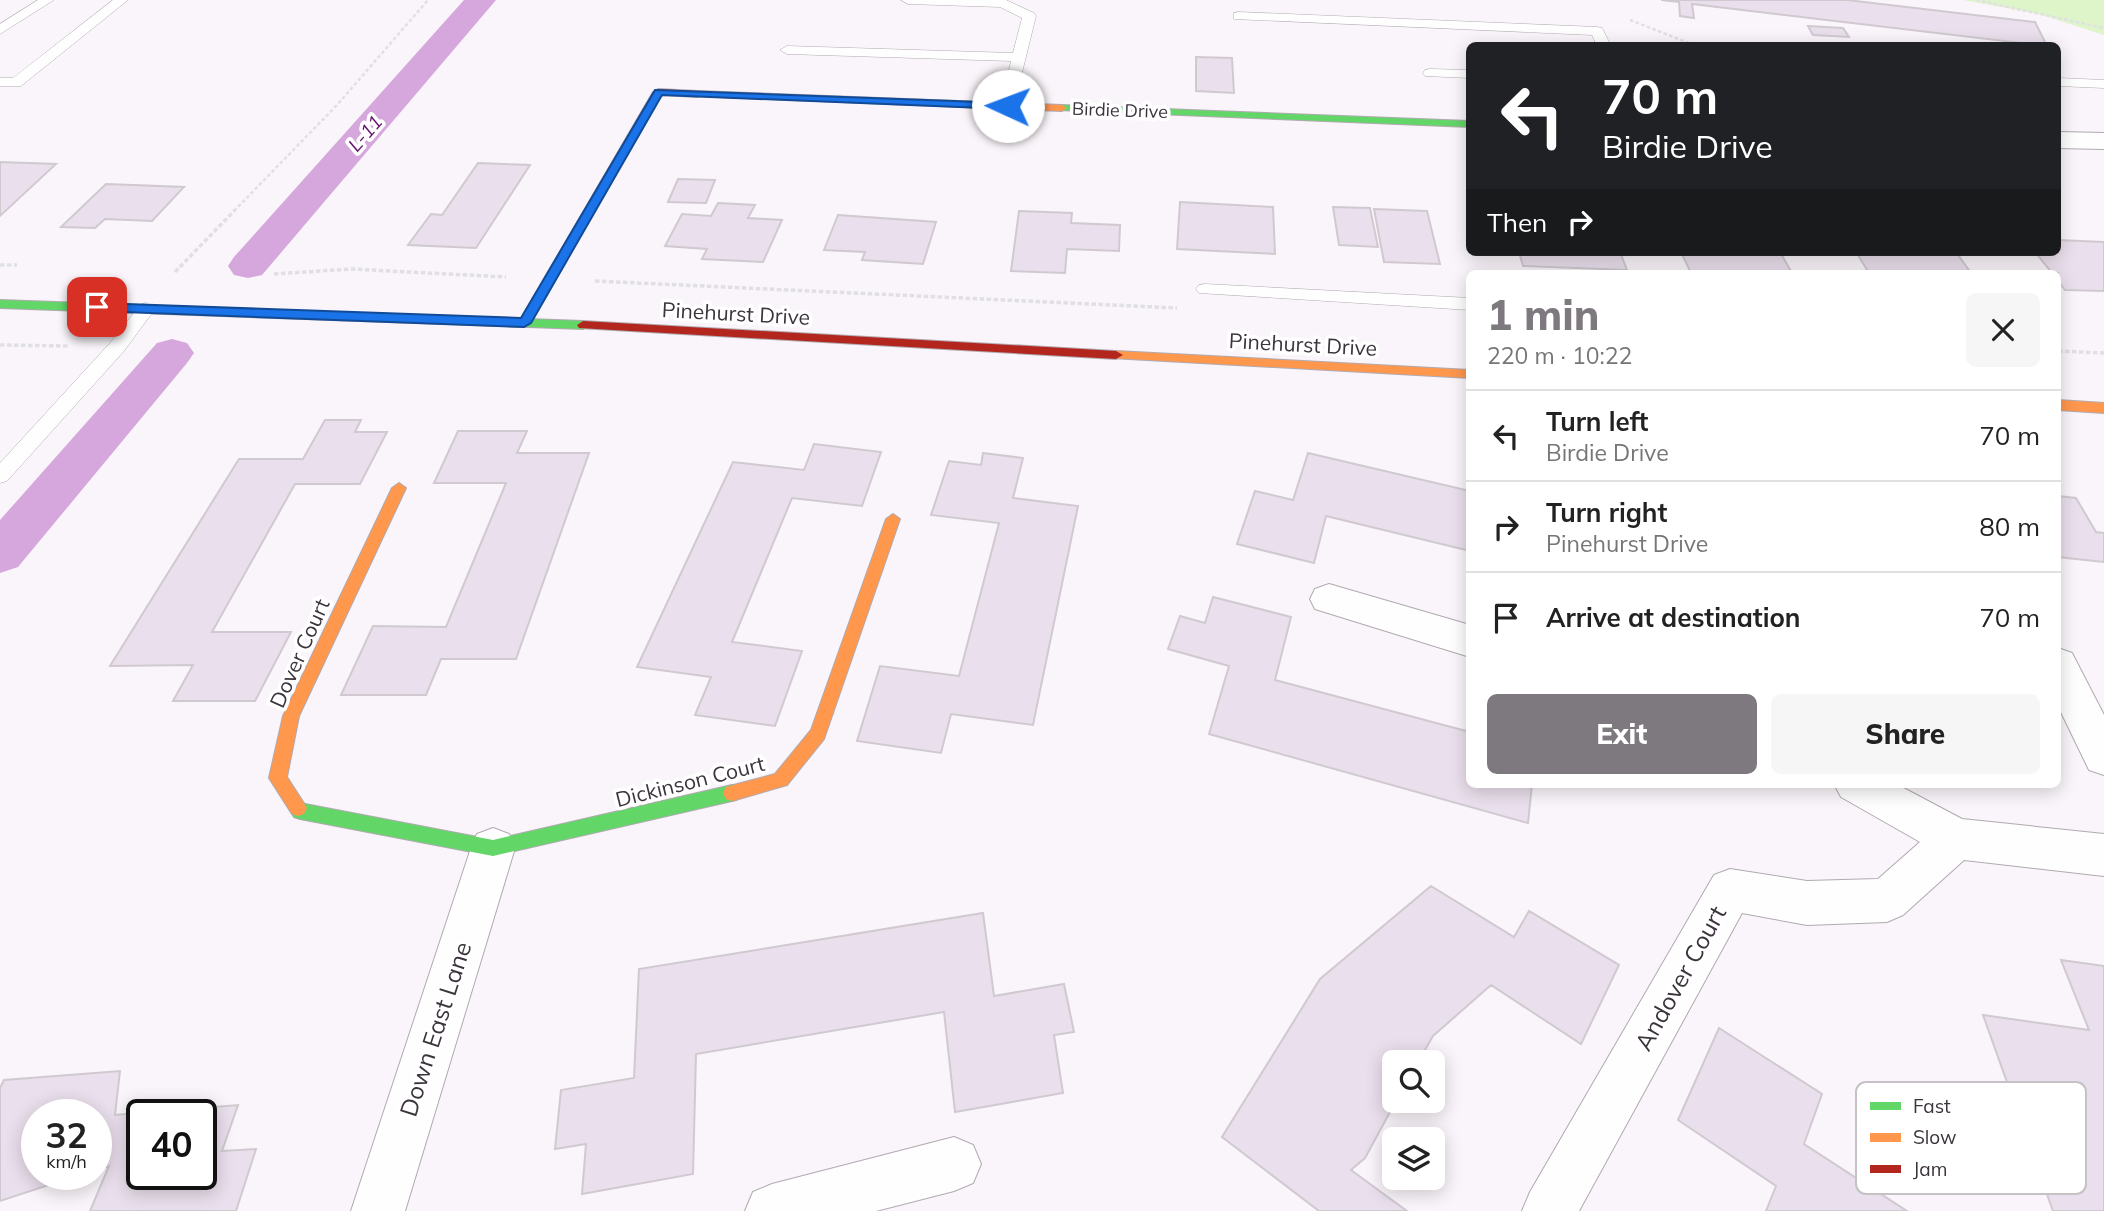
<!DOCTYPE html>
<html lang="en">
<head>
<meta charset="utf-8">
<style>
	body { margin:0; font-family:Mulish,sans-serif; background:#f6f6f6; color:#222; height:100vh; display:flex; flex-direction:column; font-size:26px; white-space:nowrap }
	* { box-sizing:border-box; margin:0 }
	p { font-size:23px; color:#767676 }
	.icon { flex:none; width:38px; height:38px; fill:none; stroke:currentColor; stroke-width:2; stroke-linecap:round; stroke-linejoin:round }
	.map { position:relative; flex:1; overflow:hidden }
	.side { position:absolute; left:1466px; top:270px; width:595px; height:518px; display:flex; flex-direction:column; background:#fff; border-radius:10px; box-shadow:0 4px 18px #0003 }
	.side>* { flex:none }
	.top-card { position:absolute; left:1466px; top:42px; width:595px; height:214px; border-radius:10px; box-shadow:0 4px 18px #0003; background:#202124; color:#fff; overflow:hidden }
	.fabs { position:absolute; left:1382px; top:1050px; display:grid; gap:14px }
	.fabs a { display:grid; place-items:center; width:63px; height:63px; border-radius:10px; background:#fff; box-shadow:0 4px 18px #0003; font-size:35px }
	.speed { position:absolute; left:21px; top:1099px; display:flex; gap:14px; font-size:35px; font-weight:700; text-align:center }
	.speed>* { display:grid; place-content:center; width:91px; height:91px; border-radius:50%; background:#fff; box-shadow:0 4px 18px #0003; line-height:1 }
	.speed small { font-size:18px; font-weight:400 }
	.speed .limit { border:4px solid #111; border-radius:10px; background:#fff; color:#111 }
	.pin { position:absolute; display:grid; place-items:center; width:60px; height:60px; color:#fff; margin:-30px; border-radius:14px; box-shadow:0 4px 10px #0006 }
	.me { position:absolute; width:77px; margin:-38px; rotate:272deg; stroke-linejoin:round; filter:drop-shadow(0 0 5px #0008) }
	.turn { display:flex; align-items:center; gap:24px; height:147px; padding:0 21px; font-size:32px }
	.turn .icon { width:91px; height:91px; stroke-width:2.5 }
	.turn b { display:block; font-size:49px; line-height:60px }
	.then { display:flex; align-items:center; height:66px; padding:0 21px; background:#0003; gap:14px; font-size:26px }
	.round { display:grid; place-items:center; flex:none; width:74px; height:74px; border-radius:10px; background:#f6f6f6 }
	.overview { display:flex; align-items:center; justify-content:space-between; height:119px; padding:0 21px }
	h1 { font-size:42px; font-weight:800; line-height:52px; color:#7e787f }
	.cta { display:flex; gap:14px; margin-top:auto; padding:14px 21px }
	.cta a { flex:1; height:80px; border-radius:10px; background:#7e787f; color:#fff; font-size:28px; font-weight:800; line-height:80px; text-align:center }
	.cta a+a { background:#f6f6f6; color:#222 }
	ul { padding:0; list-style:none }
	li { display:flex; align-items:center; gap:21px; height:91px; padding:0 21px; border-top:2px solid #e0e0e0 }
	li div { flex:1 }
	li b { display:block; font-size:26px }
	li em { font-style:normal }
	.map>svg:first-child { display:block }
	.green { fill:#ddf5c9 }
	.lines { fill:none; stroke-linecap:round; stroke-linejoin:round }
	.canal { fill:#d6a7dc; fill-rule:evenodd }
	.building { fill:#eadfec; stroke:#d0cad0; stroke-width:2; fill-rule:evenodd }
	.lane-casing { stroke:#b0aab0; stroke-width:1 }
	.street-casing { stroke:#b0aab0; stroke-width:2 }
	.fast-casing { stroke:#b0aab0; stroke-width:2 }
	.slow-casing { stroke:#b0aab0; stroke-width:2 }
	.jam-casing { stroke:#b0aab0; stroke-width:2 }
	.path-far1 { stroke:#e0dfe1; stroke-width:2.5; stroke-dasharray:3.5 2.5; stroke-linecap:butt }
	.path { stroke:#e0dfe1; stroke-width:3.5; stroke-dasharray:4.5 2.5; stroke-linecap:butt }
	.lane { fill:#fefefe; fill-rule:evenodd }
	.street { fill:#fefefe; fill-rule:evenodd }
	.fast { fill:#63d668; fill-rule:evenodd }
	.slow { fill:#ff974d; fill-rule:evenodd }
	.jam { fill:#b3261e; fill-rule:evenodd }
	.route { fill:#1a73e8; stroke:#114b97; stroke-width:2 }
	.labels { text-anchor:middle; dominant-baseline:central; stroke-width:7; stroke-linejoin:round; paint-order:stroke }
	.far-street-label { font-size:18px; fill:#3c343d; stroke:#fff }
	.far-water-label { font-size:19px; font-style:italic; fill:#62116d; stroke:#fff }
	.street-label { font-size:21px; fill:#3c343d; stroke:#fff }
	.near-street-label { font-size:24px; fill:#3c343d; stroke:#fff }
	.key { fill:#fff; stroke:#c4c2c5; stroke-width:2 }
	.key-label { font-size:19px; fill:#3c343d }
</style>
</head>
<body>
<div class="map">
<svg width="2104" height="1211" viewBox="0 0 2104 1211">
	<rect width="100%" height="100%" fill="#faf5fa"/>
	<!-- green -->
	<path class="green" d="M1963 0H2104V35L2039 14Z"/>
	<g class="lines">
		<!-- canal -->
		<path class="canal" d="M464 0H496L262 275 248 278 234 275 228 266 234 257Z
			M172 339 187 343 194 353 187 363 18 567 0 573V520L157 343Z"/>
	</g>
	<!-- building -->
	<path class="building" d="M1661 0H1847L2035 22 2047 46 1692 4 1694 18 1680 16 1679 2Z
		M1808 26 1843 28 1849 37 1813 35Z
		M1196 57 1232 58 1234 93 1196 91Z
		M0 162 56 164 0 216Z
		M478 163 530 165 476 248 408 245 431 214 442 215Z
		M678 179 715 180 706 203 668 202Z
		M106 184 184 187 152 221 105 219 95 228 61 227Z
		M1180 202 1273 207 1275 254 1177 249Z
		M718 203 755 205 748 218 782 220 763 262 702 259 707 249 665 246 682 214 711 216Z
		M1333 207 1370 208 1378 247 1339 245Z
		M1374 209 1427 211 1440 264 1384 262Z
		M1019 211 1072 213 1071 223 1120 225 1119 251 1067 249 1065 273 1011 271Z
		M838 215 936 222 923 264 862 260 865 252 824 250Z
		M2058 240 2104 242V291L2065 290 2058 281V273H2052L2035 252H2058Z
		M1519 252H1620L1627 270 1523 266Z
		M1681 252H1780L1792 273H1691Z
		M1856 252H1956L1971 273H1869Z
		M325 420H361L355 432H387L360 484H295L212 632H291L255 701H173L193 665 110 666 239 459H303Z
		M458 431H527L517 453H589L516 659H441L426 695H341L373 626 446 627 506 483H434Z
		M814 444 881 452 862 506 792 498 732 642 802 651 775 726 695 715 711 677 637 667 733 462 804 470Z
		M983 453 1023 458 1013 498 1078 506 1033 725 951 714 941 753 857 741 880 666 959 676 999 523 931 515 949 461 981 465Z
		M1308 453 1470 491V551L1326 516 1314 563 1237 544 1255 491 1293 500Z
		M2058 496 2076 498 2096 532 2104 533V562L2058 557Z
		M1213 597 1291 617 1275 680 1470 732V784H1532L1528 823 1209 734 1229 666 1168 649 1180 616 1205 623Z
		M1431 886 1514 937 1529 911 1619 965 1581 1044 1491 985 1433 1036 1418 1062H1395L1396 1101 1365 1158 1351 1170 1407 1211H1319L1222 1137 1320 979Z
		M983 913 994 996 1064 984 1074 1032 1054 1035 1063 1093 955 1112 944 1012 696 1054 693 1174 582 1194 586 1144 555 1149 561 1090 634 1078 639 969Z
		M2061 960 2104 966V1211H2053L1983 1015 2089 1030Z
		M1719 1028 1822 1094 1804 1144 1907 1211H1766L1776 1186 1678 1120Z
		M120 1071 115 1115 238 1105 222 1151 256 1149 236 1211H90L109 1166 96 1170V1115H37V1174H82L0 1201V1088L4 1080ZM142 1115H201V1174H142Z"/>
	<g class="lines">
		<!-- lane casing -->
		<g class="lane-casing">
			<path id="lane" d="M38 0H54L0 34V24Z
				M113 0H128L21 86H0V78H13Z
				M901 0H1006L1034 13 1036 16 1013 109 1008 110 1001 106 1011 61 787 54 780 50 787 46 1013 53 1022 18 1000 7 908 4Z
				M1239 12 1597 27 1602 28 1611 46H1597L1592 35 1234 19V13Z
				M1430 69 1470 70V78L1425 76 1423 73 1425 70Z
				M2058 78 2104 80V88L2058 86Z
				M1205 284 1470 298V310L1199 293 1196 289 1199 285Z
				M146 303 155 309 124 351 7 481 0 483V463L110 343 140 305Z"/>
		</g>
		<!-- street casing -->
		<g class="street-casing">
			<path id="street" d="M2058 132 2104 133V149L2058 148Z
				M1329 584 1470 625V657L1315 609 1310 599 1315 589Z
				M2058 648 2072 653 2104 715V775L2089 770 2058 706Z
				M1834 784H1896L1962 819 2104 834V876L1964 860 1903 915 1887 922 1807 925 1742 913 1579 1211H1522L1530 1192 1714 875 1730 869 1807 881 1878 879 1920 842 1841 797Z
				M493 828 509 834 515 848 405 1211H351L471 848 477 834Z
				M954 1137 973 1145 981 1164 973 1183 954 1191 876 1211H745L753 1192 772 1184Z"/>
		</g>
		<!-- fast casing -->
		<g class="fast-casing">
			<path id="fast" d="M1062 105 1470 121V127L1058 110V106Z
				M0 300 583 321 589 325 583 329 0 308Z
				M732 785 738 787 741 793 738 799 732 801 493 856 300 819 294 817 289 808 292 802 298 800 305 804 493 840Z"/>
		</g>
		<!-- slow casing -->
		<g class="slow-casing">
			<path id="slow" d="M698 91 1062 105 1067 108 1062 111 694 96 693 94Z
				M1116 351 1470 370V378L1111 358V352Z
				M2058 400 2104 403V413L2058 410Z
				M399 483 406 488 299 716 287 777 307 808 304 814 298 816 292 814 269 778 283 716 392 488Z
				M893 514 900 519 824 739 787 785 732 801 726 799 723 793 726 787 775 774 811 730 886 519Z"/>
		</g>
		<!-- jam casing -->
		<g class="jam-casing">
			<path id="jam" d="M658 89 698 91 703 94 698 97 661 95 531 322 529 325H521L519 322 653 92Z
				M583 321 1116 351 1123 355 1116 359 579 328 577 325Z"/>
		</g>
		<!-- path-far1 -->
		<path class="path-far1" d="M1976 0 2104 28
			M1630 20 1694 45 1709 46
			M234 211 337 105 428 0"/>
		<!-- path -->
		<path class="path" d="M0 265H17
			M175 272 235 210
			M274 274 351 269 506 277
			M595 281 1177 308
			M0 345 69 346
			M2058 351 2104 353"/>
		<!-- lane -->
		<use href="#lane" class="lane"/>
		<!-- street -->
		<use href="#street" class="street"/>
		<!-- fast -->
		<use href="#fast" class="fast"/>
		<!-- slow -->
		<use href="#slow" class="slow"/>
		<!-- jam -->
		<use href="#jam" class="jam"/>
	</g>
	<!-- route -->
	<path class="route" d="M655 90 1008 103 1013 106 1008 109 662 95 531 323 524 327 97 311 91 307 97 303 521 318Z"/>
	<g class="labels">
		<!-- far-street labels -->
		<g class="far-street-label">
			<text transform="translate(1120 110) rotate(2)">Birdie Drive</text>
		</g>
		<!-- far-water labels -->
		<g class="far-water-label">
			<text transform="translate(365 133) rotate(-49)">L-11</text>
		</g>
		<!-- street labels -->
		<g class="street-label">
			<text transform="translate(736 313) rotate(3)">Pinehurst Drive</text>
			<text transform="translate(1303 344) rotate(3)">Pinehurst Drive</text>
			<text transform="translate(299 653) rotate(-66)">Dover Court</text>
			<text transform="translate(690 781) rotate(-14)">Dickinson Court</text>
		</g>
		<!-- near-street labels -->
		<g class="near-street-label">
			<text transform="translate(1680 978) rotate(-61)">Andover Court</text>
			<text transform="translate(435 1029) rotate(-72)">Down East Lane</text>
		</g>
	</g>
	<!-- legend -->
	<rect x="1856" y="1082" width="230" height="112" rx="10" class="key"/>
	<rect x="1870" y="1102" width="31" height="8" fill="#63d668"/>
	<rect x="1870" y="1133" width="31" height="9" fill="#ff974d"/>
	<rect x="1870" y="1165" width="31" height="8" fill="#b3261e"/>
	<g class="key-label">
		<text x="1913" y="1113">Fast</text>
		<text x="1913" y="1144">Slow</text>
		<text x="1913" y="1176">Jam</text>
	</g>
</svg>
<div class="fabs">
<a><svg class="icon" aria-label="search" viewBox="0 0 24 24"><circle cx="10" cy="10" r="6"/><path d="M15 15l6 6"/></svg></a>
<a><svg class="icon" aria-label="layers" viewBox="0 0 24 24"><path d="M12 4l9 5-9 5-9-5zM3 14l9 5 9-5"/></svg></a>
</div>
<div class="speed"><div>32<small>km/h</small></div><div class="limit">40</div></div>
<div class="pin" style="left:97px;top:307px;background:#d93025"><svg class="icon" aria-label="arrive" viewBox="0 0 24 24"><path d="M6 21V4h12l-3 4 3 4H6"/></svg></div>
<svg class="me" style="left:1008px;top:106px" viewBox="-20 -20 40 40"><circle r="19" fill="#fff"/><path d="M0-13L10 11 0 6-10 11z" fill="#1a73e8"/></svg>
<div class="top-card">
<div class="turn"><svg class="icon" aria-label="left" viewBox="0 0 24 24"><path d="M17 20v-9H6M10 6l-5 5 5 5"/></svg><div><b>70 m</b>Birdie Drive</div></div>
<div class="then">Then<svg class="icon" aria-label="right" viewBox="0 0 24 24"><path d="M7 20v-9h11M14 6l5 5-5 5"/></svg></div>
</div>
<section class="side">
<div class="overview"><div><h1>1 min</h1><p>220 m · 10:22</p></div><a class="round"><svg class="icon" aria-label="close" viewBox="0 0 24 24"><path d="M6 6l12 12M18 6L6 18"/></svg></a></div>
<ul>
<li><svg class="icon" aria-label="left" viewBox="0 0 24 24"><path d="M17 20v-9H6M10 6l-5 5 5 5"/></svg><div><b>Turn left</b><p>Birdie Drive</p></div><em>70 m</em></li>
<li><svg class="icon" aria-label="right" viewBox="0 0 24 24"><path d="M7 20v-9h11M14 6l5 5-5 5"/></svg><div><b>Turn right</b><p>Pinehurst Drive</p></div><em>80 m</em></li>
<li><svg class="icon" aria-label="arrive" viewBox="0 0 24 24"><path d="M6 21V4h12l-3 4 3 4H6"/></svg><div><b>Arrive at destination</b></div><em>70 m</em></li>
</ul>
<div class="cta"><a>Exit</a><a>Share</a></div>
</section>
</div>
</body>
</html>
